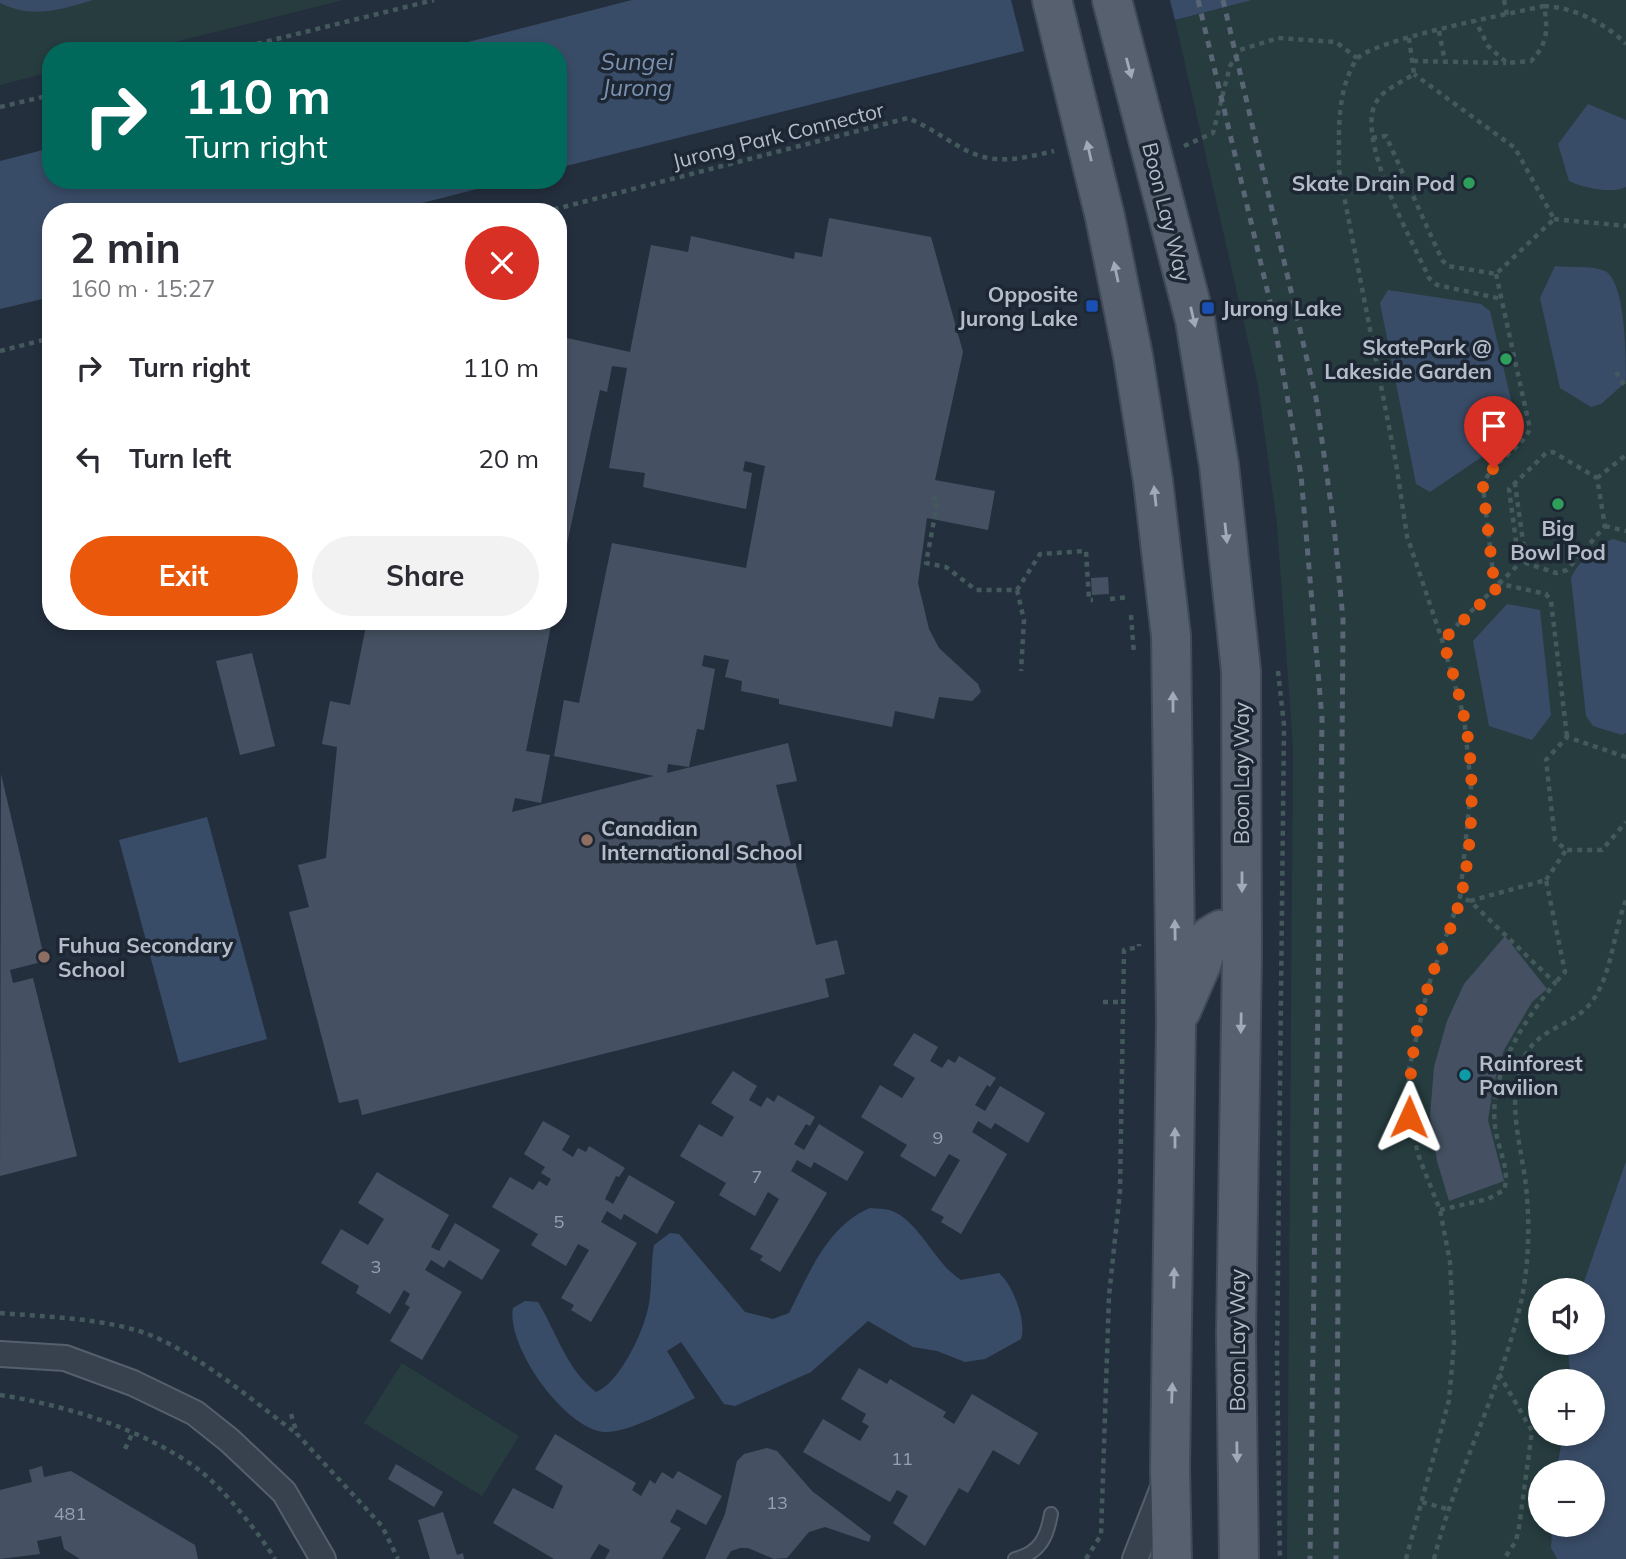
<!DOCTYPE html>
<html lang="en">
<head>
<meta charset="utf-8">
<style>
	body { margin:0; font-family:Mulish,sans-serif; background:#f2f2f3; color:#2b2b33; height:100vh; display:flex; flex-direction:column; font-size:26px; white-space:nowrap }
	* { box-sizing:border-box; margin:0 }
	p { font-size:23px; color:#7c7c81 }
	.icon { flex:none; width:38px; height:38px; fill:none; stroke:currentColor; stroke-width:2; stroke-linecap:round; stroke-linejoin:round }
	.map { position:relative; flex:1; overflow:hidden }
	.panel { position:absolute; left:42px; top:203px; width:525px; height:427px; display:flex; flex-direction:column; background:#fff; border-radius:28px; box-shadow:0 4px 10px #0003 }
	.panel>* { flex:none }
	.top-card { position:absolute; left:42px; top:42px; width:525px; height:147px; border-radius:28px; box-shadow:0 4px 10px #0003; background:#00695c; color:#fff; overflow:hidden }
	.fabs { position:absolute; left:1528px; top:1278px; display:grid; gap:14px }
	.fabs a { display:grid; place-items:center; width:77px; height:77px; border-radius:50%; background:#fff; box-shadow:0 4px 10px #0003; font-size:35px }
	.pin { position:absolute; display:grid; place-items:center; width:60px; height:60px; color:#fff; margin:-72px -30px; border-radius:50% 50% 50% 0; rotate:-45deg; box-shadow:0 0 7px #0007 }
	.pin .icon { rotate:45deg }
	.me { position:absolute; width:77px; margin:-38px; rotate:1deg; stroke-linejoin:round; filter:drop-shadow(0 0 5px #0008) }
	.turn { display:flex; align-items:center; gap:24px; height:147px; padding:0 28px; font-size:32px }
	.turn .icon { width:91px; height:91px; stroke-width:2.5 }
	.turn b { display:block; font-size:49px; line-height:60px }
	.round { display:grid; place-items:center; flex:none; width:74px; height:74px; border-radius:37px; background:#f2f2f3 }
	.overview { display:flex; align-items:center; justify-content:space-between; height:119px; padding:0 28px }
	h1 { font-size:42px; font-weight:700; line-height:52px }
	.cta { display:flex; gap:14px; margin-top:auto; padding:14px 28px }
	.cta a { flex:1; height:80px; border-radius:42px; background:#ea580c; color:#fff; font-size:28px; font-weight:700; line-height:80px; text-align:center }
	.cta a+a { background:#f2f2f3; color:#2b2b33 }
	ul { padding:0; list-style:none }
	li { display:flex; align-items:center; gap:21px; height:91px; padding:0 28px }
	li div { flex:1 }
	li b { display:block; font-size:26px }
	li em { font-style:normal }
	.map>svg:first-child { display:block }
	.green { fill:#263c3f }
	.water { fill:#394c67 }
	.building { fill:#455162 }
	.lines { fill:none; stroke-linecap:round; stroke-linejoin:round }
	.service-casing { stroke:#565f6c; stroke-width:16 }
	.minor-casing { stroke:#565f6c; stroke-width:28 }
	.primary-casing { stroke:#414a57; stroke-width:42 }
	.path { stroke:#44595c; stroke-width:4.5; stroke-dasharray:5 5; stroke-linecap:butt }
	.service { stroke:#38414e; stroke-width:12 }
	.minor { stroke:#38414e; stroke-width:24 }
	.primary { stroke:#56606e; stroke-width:38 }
	.rail { stroke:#5a6575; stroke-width:5; stroke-dasharray:7 7; stroke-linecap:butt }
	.oneway { fill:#a1aab7 }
	.route { stroke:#ea580c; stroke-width:12; stroke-dasharray:0 21.6 }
	.leisure-dot { fill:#2e9e5b; stroke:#1d2633; stroke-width:2.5 }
	.transit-dot { fill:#1a4fb4; stroke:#1d2633; stroke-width:2.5 }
	.education-dot { fill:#8d6e63; stroke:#1d2633; stroke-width:2.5 }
	.culture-dot { fill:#0f9aa8; stroke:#1d2633; stroke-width:2.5 }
	.labels { text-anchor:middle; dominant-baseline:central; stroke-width:7; stroke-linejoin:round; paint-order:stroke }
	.number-label { font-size:18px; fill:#98a1af }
	.street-label { font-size:21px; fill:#b4bcc9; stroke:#1d2633 }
	.poi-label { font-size:21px; font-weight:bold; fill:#b4bcc9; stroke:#1d2633; text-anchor:start }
	.water-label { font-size:23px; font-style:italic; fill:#7c92b1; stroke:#1d2633 }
</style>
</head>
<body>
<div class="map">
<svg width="1626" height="1559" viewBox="0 0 1626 1559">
	<rect width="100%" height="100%" fill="#242f3e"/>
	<!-- green -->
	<path class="green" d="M0 0H343L138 51H51V72L0 85Z
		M1252 0H1626V1161L1581 1290H1540V1342H1567L1571 1381H1540V1433H1584L1561 1445 1555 1472H1540V1524H1552L1551 1548 1557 1559H1287L1293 747 1277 525 1258 385 1175 20Z
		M402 1363 519 1436 482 1496 364 1423Z"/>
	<!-- water -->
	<path class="water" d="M0 0H93C59 10 33 19 0 3Z
		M632 0H1011L1024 51 558 168V51H433Z
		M1170 0H1252L1175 20Z
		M1588 104 1626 120V187C1611 194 1584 188 1569 181L1558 144Z
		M51 148V180H512L387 212H51V297L0 309V161Z
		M1555 266C1569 268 1592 265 1605 271 1626 282 1626 358 1626 382L1601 404 1591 407 1560 388 1540 298Z
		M1388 290 1481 304 1490 311 1517 425 1511 437 1430 492 1416 484 1380 303Z
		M1613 539 1626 543V733L1622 735 1593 726 1586 716 1571 578C1578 562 1597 545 1613 539Z
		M1507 604 1540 610 1551 715 1532 740 1489 726 1473 641Z
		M207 817 267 1039 179 1063 119 840Z
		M1626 1161V1559H1557L1551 1548 1552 1524H1592V1472H1556L1561 1445 1584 1433H1592V1381H1571L1567 1342H1592V1290H1581Z
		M870 1208C876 1209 885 1208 892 1211 919 1221 935 1264 961 1280L999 1273C1013 1285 1027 1322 1021 1339L985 1359 965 1362 937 1351 913 1347 868 1321 811 1372 735 1406 724 1404 681 1342 667 1351 695 1398C675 1408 625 1434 604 1432 564 1428 506 1346 513 1308L525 1301 538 1302C557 1333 566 1369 596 1392 618 1384 640 1338 646 1316 653 1295 650 1268 654 1245L670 1233 679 1234 745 1312 773 1319 789 1313C809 1274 827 1226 870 1208Z"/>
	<!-- building -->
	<path class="building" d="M829 218 931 237 963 352 935 480 995 491 988 530 927 518 918 583 929 629 939 648 978 684 981 692 972 701 939 697 934 719 895 711 892 727 779 704V699L741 691 742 681 725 677 729 660 704 655 702 666 715 669 704 730 697 729 689 767 668 764 667 773 788 743 797 781 776 785 816 945 837 940 845 974 825 979 829 997 362 1115 358 1099 339 1103 289 912 309 907 298 865 326 858 337 747 322 744 330 701 350 705 367 621H552L526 751 550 755 541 803 515 798 512 812 654 776 554 756 564 700 579 703 612 543 746 568 765 466 745 461 743 471 752 473 746 509 643 487 645 473 609 468 627 368 612 366 607 392 600 390 558 586V336L630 352 651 245 688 252 691 236 794 259 795 252 822 257Z
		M1108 577 1109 594 1092 595 1091 578Z
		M252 653 275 746 240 755 216 661Z
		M1 774 45 961 10 970 13 983 33 978 77 1156 0 1176Z
		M1505 936 1547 989 1532 1002 1504 1050 1494 1083 1488 1120 1504 1181 1449 1201 1437 1161 1430 1116 1434 1067 1447 1021 1464 984Z
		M914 1033 938 1047 930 1061 942 1068 948 1059 955 1063 959 1056 996 1078 990 1087 987 1085 975 1105 985 1111 1000 1086 1045 1113 1028 1143 995 1123 991 1129 978 1121 972 1132 1007 1154 961 1234 941 1222 944 1217 931 1210 960 1160 949 1154 935 1177 900 1156 907 1145 861 1117 880 1085 902 1098 915 1078 893 1065Z
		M733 1071 757 1086 749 1100 761 1107 767 1097 774 1102 778 1095 815 1117 810 1126 806 1124 794 1144 804 1150 819 1124 864 1152 847 1181 814 1162 811 1168 797 1160 791 1171 827 1193 780 1272 760 1260 763 1256 750 1249 779 1199 768 1192 755 1216 719 1195 726 1183 680 1156 699 1124 722 1137 734 1117 711 1103Z
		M543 1121 570 1136 562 1150 573 1157 578 1148 586 1152 589 1146 625 1168 619 1177 616 1176 605 1199 613 1204 629 1175 675 1202 657 1234 624 1214 621 1220 607 1211 601 1222 637 1243 591 1322 571 1310 574 1305 561 1298 589 1250 578 1244 566 1266 531 1245 538 1234 492 1207 510 1177 533 1190 539 1181 547 1186 551 1179 541 1173 545 1167 524 1154Z
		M377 1172 449 1215 431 1247 439 1251 455 1223 500 1250 482 1280 449 1260 444 1268 431 1260 425 1270 462 1292 422 1360 390 1341 410 1307 405 1304 410 1294 404 1290 390 1314 356 1293 359 1286 321 1263 341 1229 368 1245 384 1219 358 1203Z
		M859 1368 887 1384 890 1379 946 1412 943 1417 954 1424 972 1394 1038 1433 1019 1465 993 1450 968 1493 959 1488 925 1546 893 1523 908 1496 897 1490 890 1502 803 1452 823 1419 860 1441 869 1426 862 1422 866 1414 841 1399Z
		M555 1434 636 1483 632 1490 641 1496 650 1480 655 1484 662 1472 673 1479 678 1471 722 1496 706 1525 677 1509 670 1522 681 1528 662 1559H605L610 1550 599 1544 590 1559H554L493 1523 513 1488 553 1509 563 1486 535 1469Z
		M767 1448 777 1451 812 1491 871 1536 869 1542 825 1527 809 1532 787 1558 774 1559 748 1548H740L731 1551 726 1559H705L725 1514 737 1461 744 1454Z
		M396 1464 443 1492 434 1507 388 1479Z
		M42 1466 44 1477 71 1471 195 1545 198 1559H80L64 1549 61 1536 37 1541 40 1554 0 1559V1490L32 1482 29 1470Z
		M443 1512 457 1555 463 1553 464 1559H430L418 1520Z"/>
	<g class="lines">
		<!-- service casing -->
		<g class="service-casing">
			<path id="service" d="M1015 1559C1040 1553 1047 1537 1051 1514"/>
		</g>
		<!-- minor casing -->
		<g class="minor-casing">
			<path id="minor" d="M0 1354 65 1358 133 1383 195 1413 229 1440 284 1492 323 1559
				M1135 1559 1164 1485"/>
		</g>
		<!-- primary casing -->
		<g class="primary-casing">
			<path id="primary" d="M1052 0 1105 217 1133 356 1153 481 1171 636 1176 1022 1170 1469 1172 1559
				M1112 0 1195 320 1219 465 1241 671 1242 955 1236 1335 1239 1559
				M1181 1011 1201 965 1210 936 1220 930 1230 936 1242 955"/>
		</g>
		<!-- path -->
		<path class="path" d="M1504 0 1507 15
			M1544 6C1573 7 1605 23 1626 44
			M1439 31 1445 62
			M1409 38 1414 74C1404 81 1387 88 1379 98 1350 131 1413 242 1429 278L1437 285 1502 299
			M228 51 434 0
			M1413 61 1506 63
			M0 107 51 95
			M1372 138 1386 136 1442 260 1448 266 1496 274 1554 219 1515 148 1414 74
			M1184 146 1213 133 1230 66 1240 50 1278 38 1336 42 1357 58
			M544 212 908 118C933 128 955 147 977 155 1002 164 1028 157 1054 151
			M1554 219 1626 226
			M1496 274 1530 429C1519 452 1489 462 1483 487L1493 573 1501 584 1546 594 1551 601 1567 737
			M0 351 51 338
			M1616 372 1626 388
			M1597 478 1626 455
			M932 498 938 499 926 563 946 567 976 590H1017L1040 554 1086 551 1089 600H1093
			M1605 526 1626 531
			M1017 590 1024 620 1021 671
			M1110 599 1130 597
			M1131 615 1134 655
			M1442 640 1519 564 1509 489 1546 453 1553 452 1597 478 1605 526 1567 570 1556 573 1526 563 1515 484
			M1278 671 1284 725 1277 1359 1280 1559
			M1626 757 1567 737 1546 760 1555 840 1566 850H1602L1626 822
			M1546 880 1566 850
			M1470 901 1546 880 1565 972 1555 983
			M1103 1002H1123
			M1496 1095H1515
			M1440 1210 1488 1199 1504 1190C1511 1169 1497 1148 1495 1126 1489 1073 1523 1022 1555 983L1470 901 1460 897
			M0 1313C47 1317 111 1318 155 1337 206 1360 252 1400 297 1434
			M1499 1374 1532 1431 1519 1527 1516 1541 1504 1559
			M0 1395C65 1405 146 1430 199 1470 223 1488 259 1533 275 1559
			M291 1414 297 1434 382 1526 398 1559
			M125 1449 132 1434
			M1422 1502 1447 1509
			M1086 1559 1101 1535 1109 1296 1120 1191 1124 950 1139 947V944
			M1406 1559 1449 1400 1454 1344 1450 1262 1440 1210 1419 1157 1409 1117V1069L1429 984 1460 897 1471 788 1464 717 1442 640 1407 536 1396 463 1339 170C1339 134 1336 92 1356 60 1369 40 1514 13 1544 6 1548 29 1548 44 1531 61L1507 63 1488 46 1476 22
			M1434 1559C1456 1472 1501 1390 1521 1302 1529 1265 1530 1224 1526 1186 1521 1144 1506 1101 1523 1060 1538 1025 1574 1028 1593 1000 1613 971 1613 932 1626 900"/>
		<!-- service -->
		<use href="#service" class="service"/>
		<!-- minor -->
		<use href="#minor" class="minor"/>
		<!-- primary -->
		<use href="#primary" class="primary"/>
		<!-- rail -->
		<path class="rail" d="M1198 0 1272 310 1301 475 1322 718 1310 1559
			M1223 0 1316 398 1334 526 1343 619 1336 1559"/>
	</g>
	<!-- one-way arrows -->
	<defs><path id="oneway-solid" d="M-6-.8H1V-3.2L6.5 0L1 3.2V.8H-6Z" transform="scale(1.75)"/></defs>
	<g class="oneway">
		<use href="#oneway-solid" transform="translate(1129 68) rotate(75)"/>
		<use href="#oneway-solid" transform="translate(1089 151) rotate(-103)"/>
		<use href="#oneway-solid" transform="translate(1116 272) rotate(-102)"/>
		<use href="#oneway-solid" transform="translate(1193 317) rotate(77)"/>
		<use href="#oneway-solid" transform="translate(1155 496) rotate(-96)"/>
		<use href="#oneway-solid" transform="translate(1226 533) rotate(84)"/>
		<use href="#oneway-solid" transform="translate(1173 702) rotate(-90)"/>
		<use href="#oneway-solid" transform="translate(1242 882) rotate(90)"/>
		<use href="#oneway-solid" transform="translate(1175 930) rotate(-91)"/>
		<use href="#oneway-solid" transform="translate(1241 1023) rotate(91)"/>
		<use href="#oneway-solid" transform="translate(1175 1138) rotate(-90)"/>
		<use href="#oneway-solid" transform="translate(1174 1278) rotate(-89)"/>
		<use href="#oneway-solid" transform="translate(1172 1393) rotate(-88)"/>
		<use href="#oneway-solid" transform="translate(1237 1452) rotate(89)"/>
	</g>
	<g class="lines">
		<!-- route -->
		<path class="route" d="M1409 1117C1409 1071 1415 1025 1430 981 1439 953 1454 925 1461 896 1473 844 1476 769 1464 717 1459 691 1450 665 1443 640L1501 584 1493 573 1483 487 1486 475 1494 468"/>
	</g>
	<!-- markers -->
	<g class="leisure-dot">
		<circle cx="1469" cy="183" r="7"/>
		<circle cx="1506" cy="359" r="7"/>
		<circle cx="1558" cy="504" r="7"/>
	</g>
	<g class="transit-dot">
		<rect x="1085" y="299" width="14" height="14" rx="3.5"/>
		<rect x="1201" y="301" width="14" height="14" rx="3.5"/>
	</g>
	<g class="education-dot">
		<circle cx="587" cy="840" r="7"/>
		<circle cx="44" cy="957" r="7"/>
	</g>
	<circle class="culture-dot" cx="1465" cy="1075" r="7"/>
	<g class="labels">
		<!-- number labels -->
		<g class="number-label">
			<text x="938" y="1137">9</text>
			<text x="757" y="1176">7</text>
			<text x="559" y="1221">5</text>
			<text x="376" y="1266">3</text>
			<text x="902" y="1458">11</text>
			<text x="777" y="1502">13</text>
			<text x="70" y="1513">481</text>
		</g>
		<!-- street labels -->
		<g class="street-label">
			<text transform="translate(778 135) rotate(-14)">Jurong Park Connector</text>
			<text transform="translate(1167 212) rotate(76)">Boon Lay Way</text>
			<text transform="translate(1241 773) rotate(-90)">Boon Lay Way</text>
			<text transform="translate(1237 1340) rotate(-90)">Boon Lay Way</text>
		</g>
		<!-- poi labels -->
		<g class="poi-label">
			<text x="1455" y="183" text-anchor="end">Skate Drain Pod</text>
			<text x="1078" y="294" text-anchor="end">Opposite<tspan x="1078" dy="24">Jurong Lake</tspan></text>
			<text x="1222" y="308">Jurong Lake</text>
			<text x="1492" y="347" text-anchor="end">SkatePark @<tspan x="1492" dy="24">Lakeside Garden</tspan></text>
			<text x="1558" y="528" text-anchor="middle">Big<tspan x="1558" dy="24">Bowl Pod</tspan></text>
			<text x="601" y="828">Canadian<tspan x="601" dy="24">International School</tspan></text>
			<text x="58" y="945">Fuhua Secondary<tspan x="58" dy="24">School</tspan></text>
			<text x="1479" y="1063">Rainforest<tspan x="1479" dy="24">Pavilion</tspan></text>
		</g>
		<!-- water labels -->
		<g class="water-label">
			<text x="637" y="61">Sungei<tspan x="637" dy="26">Jurong</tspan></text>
		</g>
	</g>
</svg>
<div class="fabs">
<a><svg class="icon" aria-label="sound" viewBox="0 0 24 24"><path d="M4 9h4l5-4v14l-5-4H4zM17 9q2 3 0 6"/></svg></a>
<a>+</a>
<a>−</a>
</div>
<div class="pin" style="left:1494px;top:468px;background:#d93025"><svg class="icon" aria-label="arrive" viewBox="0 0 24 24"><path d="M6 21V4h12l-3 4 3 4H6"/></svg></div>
<svg class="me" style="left:1409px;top:1117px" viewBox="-20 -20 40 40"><path d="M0-17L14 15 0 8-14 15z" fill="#ea580c" stroke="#fff" stroke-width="4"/></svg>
<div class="top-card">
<div class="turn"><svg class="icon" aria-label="right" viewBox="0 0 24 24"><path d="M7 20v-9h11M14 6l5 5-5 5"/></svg><div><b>110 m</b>Turn right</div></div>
</div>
<section class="panel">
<div class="overview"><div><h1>2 min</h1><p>160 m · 15:27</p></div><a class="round" style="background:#d93025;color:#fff"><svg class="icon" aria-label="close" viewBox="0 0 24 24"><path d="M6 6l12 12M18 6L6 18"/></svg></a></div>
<ul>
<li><svg class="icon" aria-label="right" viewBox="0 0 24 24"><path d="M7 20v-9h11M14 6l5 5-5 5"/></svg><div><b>Turn right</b></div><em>110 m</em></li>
<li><svg class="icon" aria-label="left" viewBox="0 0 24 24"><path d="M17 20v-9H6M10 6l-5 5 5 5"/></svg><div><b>Turn left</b></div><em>20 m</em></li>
</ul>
<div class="cta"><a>Exit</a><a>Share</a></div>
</section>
</div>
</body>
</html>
